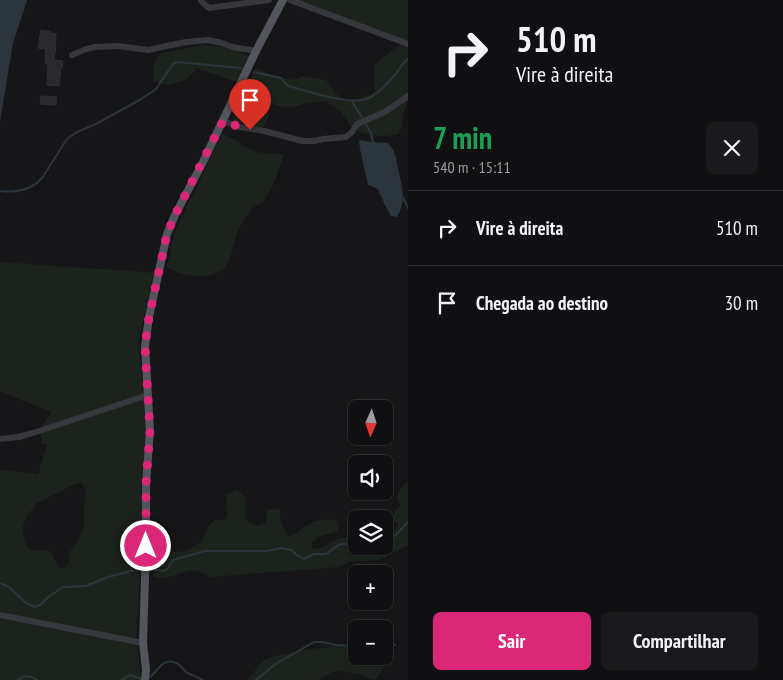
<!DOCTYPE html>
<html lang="pt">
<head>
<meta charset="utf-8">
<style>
	body { margin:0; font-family:"PT Sans Narrow",sans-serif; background:#19191b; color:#f1f3f6; height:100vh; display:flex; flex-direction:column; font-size:19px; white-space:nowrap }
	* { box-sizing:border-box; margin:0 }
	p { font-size:16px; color:#9c9d9f }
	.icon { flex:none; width:28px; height:28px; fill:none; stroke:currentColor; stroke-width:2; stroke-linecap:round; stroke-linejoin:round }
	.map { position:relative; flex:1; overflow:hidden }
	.side { display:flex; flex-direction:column; background:#101012; width:375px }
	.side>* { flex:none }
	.banner { background:#101012; color:#f1f3f6; overflow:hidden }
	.needle { width:32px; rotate:183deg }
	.controls { position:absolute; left:348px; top:400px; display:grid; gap:10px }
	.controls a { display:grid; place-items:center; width:45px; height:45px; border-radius:8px; background:#101012; box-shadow:0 1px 4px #0004,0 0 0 1px #303032; font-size:25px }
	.pin { position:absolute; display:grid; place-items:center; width:42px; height:42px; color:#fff; margin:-51px -21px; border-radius:50% 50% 50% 0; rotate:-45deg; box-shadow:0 0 5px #0007 }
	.pin .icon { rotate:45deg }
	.me { position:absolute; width:55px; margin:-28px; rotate:0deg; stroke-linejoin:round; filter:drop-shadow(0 0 4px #0008) }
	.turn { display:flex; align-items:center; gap:18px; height:105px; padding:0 25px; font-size:22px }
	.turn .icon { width:65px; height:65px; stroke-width:2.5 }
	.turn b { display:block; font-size:35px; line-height:42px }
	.round { display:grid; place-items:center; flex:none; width:52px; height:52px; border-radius:8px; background:#19191b }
	.overview { display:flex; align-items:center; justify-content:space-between; height:85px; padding:0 25px }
	h1 { font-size:30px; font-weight:800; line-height:38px; color:#1e9e55 }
	.action { display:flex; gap:10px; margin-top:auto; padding:10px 25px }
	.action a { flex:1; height:58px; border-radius:8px; background:#db2777; color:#fff; font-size:20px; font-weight:800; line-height:58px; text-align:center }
	.action a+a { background:#19191b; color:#f1f3f6 }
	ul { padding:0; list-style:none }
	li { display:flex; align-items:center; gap:15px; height:75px; padding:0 25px; border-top:1px solid #303032 }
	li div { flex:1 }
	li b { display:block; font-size:19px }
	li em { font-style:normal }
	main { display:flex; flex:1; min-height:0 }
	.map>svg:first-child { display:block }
	.green { fill:#1c231d; fill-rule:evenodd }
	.water { fill:#2c353c }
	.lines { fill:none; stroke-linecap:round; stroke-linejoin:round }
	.stream { stroke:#2c353c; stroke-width:2 }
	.building { fill:#29292c; stroke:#303034 }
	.minor { stroke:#37383d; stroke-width:6 }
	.major { stroke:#53555c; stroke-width:8 }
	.route { stroke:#db2777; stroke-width:9; stroke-dasharray:0 16.2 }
</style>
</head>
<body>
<main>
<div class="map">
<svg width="408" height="680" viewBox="0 0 408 680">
	<rect width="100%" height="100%" fill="#161618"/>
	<!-- green -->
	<path class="green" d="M291 0H408V100L403 114 402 126 397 135 382 136 361 133 349 124 340 111 327 101 307 103 293 107 278 106 243 93 247 88 255 68 274 76 295 80 301 76 326 80 336 94 350 102 373 93 375 91 374 65 401 43Z
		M204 45C220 46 237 48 250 57L240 82 233 81 197 68 187 79 170 85 153 82 154 74 153 69 155 60 162 53Z
		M244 96 264 103 269 117 262 129 232 120Z
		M222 134C233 137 241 145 251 150 261 154 273 154 284 154 279 168 274 188 264 200 262 203 259 204 255 206 251 210 246 216 243 221 228 242 239 276 200 276 186 276 179 274 167 267L171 247 176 229Z
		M0 262 157 273 153 277 138 342 145 402 147 431 141 487 143 521 136 643 139 658 141 680H0V470L38 474 47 445 41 443C41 438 40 431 42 426 44 421 49 417 51 412L0 391ZM77 483H82L86 491 84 506V521L83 530 77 542 69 553 68 565 64 568 58 567 53 555 48 550H42L35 551 30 550 26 545 23 532V526L27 516 37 503Z
		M408 480V545L380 560 352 561 339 567 315 569 209 577C206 575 202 572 198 571 184 568 170 582 153 577L152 532 159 535 163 545 172 552 187 551 202 541 205 531 214 520H224L228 516 226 495 236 489 245 497V519L257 526 266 522 267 510 280 509C279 520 283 528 289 537 309 527 312 515 338 521 342 534 331 533 323 535 319 537 315 539 312 542V548L315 549H319C331 542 342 536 356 536V546H384V539L398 525 393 520V516L395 511 401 506C393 491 400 492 408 480Z
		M356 644V656H384V651C386 664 384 670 375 680L367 678 359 674 341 671 332 672 319 680H248L259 665 266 659 275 656 311 649Z"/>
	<!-- water -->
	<path class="water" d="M0 0H27L13 43 0 122Z
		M359 140 373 142 388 143C396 151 396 158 398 169 402 186 407 201 397 217L391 216 385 205 378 189 368 185 360 149Z"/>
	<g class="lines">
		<!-- stream -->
		<path class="stream" d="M254 72 281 78 288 86 292 87C310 92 344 103 362 100 368 99 374 96 379 91 386 86 392 78 398 71 401 66 403 62 408 59
			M352 101 371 133 373 143
			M0 191C15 193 32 190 42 178L67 139 77 132 96 124 136 102 152 92 156 89 173 64 177 62 241 68
			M403 197 408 208
			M384 545 388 543 408 522
			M376 546H381
			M149 569 164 571 167 569 173 560 205 551H267L282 548 291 550 297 555 304 559 314 554H326L340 544H347L356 541
			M0 583 9 587 26 603 35 607 40 605 47 598 63 587 86 586 108 577 135 570 144 569
			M384 645H395
			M150 677C158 671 163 657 176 663 180 664 182 668 185 671 189 675 197 676 203 680
			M18 680 25 676 32 677 37 680
			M122 680 130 675 141 679
			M256 680 277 663 314 642H322L336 645 356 646"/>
	</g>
	<!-- building -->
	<path class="building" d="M41 30 51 32V33L56 34 55 45H56L54 60 63 61 62 68 61 67 59 86 47 85 48 63H45L46 49 38 48Z
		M41 96 57 97 56 105 40 104Z"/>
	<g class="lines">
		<!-- minor -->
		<path class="minor" d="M201 0 204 4 209 8 269 0
			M290 0 408 44
			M72 55 86 49 95 47 118 46 148 50 186 42 208 40 222 43 233 47 256 51
			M223 121 240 127 264 131 303 141H314L323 139 346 137 352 132 357 124 385 112 408 96
			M0 439 18 437 33 433 148 395
			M0 615 143 643"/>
		<!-- major -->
		<path class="major" d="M145 680 146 669 143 643 146 546V484L150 431 145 346 149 317 167 234 175 215 203 162 256 51 283 0"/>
	</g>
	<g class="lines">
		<!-- route -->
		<path class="route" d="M146 546V484L150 431 145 346 149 317 167 234 175 215 223 121 240 127 250 130"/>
	</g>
</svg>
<div class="controls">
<a><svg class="needle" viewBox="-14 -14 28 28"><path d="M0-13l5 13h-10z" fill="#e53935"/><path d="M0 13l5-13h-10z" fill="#9c9d9f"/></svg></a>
<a><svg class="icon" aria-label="sound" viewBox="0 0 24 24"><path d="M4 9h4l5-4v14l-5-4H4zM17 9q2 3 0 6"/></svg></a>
<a><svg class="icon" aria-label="layers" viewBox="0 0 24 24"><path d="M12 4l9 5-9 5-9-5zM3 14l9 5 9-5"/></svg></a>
<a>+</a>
<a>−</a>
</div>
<div class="pin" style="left:250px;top:130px;background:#d93025"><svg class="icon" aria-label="arrive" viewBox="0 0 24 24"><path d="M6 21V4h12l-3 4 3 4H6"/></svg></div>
<svg class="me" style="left:146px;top:546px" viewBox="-20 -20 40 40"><circle r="17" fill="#db2777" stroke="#fff" stroke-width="3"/><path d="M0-11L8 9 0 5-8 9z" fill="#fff"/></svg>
</div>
<section class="side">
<div class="banner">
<div class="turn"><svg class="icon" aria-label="right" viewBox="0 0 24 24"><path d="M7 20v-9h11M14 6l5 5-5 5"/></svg><div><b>510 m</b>Vire à direita</div></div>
</div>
<div class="overview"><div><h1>7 min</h1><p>540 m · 15:11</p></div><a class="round"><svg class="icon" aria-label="close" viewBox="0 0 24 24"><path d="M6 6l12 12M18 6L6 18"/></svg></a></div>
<ul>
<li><svg class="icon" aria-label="right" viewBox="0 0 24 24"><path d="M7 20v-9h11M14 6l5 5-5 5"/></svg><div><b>Vire à direita</b></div><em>510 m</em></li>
<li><svg class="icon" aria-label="arrive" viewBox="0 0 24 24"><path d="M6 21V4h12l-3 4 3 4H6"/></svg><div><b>Chegada ao destino</b></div><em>30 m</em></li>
</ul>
<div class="action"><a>Sair</a><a>Compartilhar</a></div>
</section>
</main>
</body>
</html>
